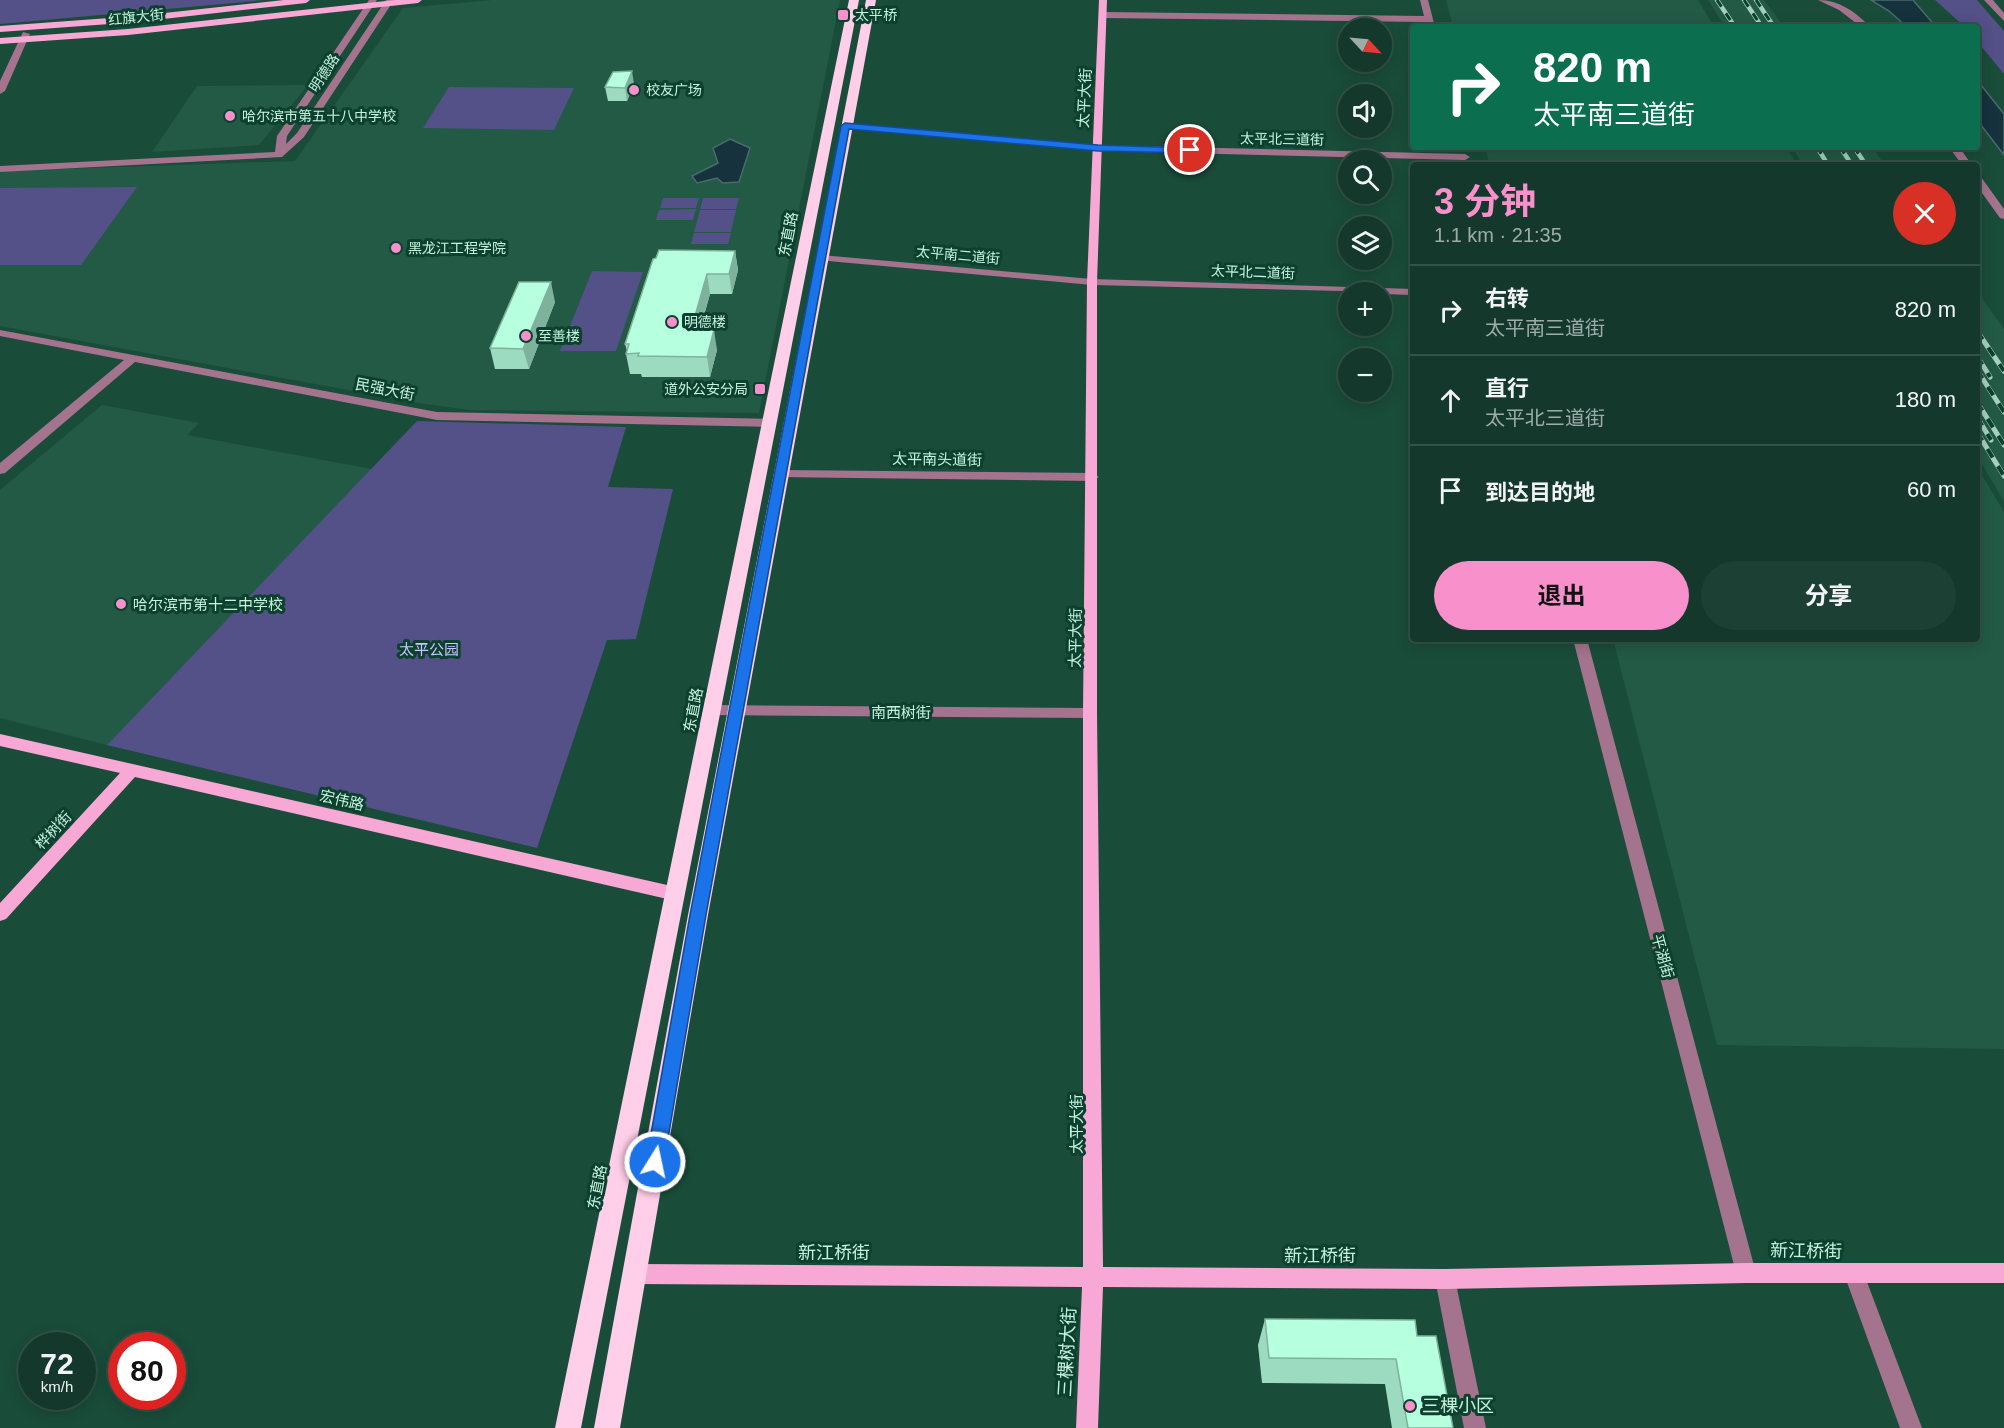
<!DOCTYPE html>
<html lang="zh">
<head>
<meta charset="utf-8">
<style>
	body { margin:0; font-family:Arial,"Noto Sans SC",sans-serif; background:#1d4034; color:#f1f3f6; height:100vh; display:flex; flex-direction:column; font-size:22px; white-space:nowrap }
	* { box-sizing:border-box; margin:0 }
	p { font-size:20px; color:#9daca9 }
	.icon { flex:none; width:33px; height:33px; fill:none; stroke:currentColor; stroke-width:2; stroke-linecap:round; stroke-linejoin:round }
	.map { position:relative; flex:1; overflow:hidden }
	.details { position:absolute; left:1410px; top:162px; width:570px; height:480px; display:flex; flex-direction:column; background:#14392c; border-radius:6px; box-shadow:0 3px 15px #0003,0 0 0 2px #335348 }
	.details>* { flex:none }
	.guide { position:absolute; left:1410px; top:24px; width:570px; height:126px; border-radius:6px; box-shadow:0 3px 15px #0003,0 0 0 2px #335348; background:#0b6e4f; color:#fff; overflow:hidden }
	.needle { width:39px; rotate:116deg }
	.tools { position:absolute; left:1338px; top:18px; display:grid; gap:12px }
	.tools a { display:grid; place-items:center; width:54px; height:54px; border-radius:50%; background:#14392c; box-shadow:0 3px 15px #0003,0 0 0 2px #335348; font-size:30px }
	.speed { position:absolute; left:18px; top:1332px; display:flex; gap:12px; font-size:30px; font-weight:700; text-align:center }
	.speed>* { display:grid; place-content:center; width:78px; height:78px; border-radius:50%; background:#14392c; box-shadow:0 3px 15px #0003,0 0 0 2px #335348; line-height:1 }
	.speed small { font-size:15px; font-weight:400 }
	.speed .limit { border:9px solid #d22; background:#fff; color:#111 }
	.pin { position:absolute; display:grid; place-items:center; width:51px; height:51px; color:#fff; margin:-26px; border:3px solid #fff; border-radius:50%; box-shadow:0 2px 6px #0007 }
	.me { position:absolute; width:66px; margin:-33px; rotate:10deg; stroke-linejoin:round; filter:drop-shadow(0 0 4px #0008) }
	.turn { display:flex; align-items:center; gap:21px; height:126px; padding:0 24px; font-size:27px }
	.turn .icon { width:78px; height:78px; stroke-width:2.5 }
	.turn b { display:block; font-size:42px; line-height:51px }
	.round { display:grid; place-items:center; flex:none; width:63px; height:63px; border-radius:32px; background:#1d4034 }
	.head { display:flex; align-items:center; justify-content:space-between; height:102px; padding:0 24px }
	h1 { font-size:36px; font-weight:700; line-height:45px; color:#f890cb }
	.cta { display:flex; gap:12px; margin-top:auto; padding:12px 24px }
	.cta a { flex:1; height:69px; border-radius:36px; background:#f890cb; color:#111; font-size:24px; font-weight:700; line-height:69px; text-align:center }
	.cta a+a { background:#1d4034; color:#f1f3f6 }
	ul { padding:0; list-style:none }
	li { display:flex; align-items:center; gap:18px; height:90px; padding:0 24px; border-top:2px solid #335348 }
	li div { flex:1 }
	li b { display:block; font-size:22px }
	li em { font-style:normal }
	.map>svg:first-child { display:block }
	.built { fill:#225a46 }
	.green { fill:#545088 }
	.water { fill:#15323d; stroke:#4a6b6d; stroke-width:1.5 }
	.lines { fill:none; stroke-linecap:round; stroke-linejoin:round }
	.minor { fill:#a4738d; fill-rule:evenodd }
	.major { fill:#f8a8d4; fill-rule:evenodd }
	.highway { fill:#ffcee8; fill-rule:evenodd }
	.rail-far1-casing { stroke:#a4d0bc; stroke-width:4.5 }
	.rail-casing { stroke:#a4d0bc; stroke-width:5 }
	.rail-far1 { stroke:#0c412f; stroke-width:3; stroke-dasharray:8; stroke-linecap:butt }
	.rail { stroke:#0c412f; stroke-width:4; stroke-dasharray:10; stroke-linecap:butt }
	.wall { fill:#9ddbc0 }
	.shaded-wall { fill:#7fb29c }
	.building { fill:#b6ffdf; stroke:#7fb29c; stroke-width:1.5 }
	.route { fill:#1a73e8; stroke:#114b97; stroke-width:1.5 }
	.poi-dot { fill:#f890cb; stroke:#0c412f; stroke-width:2 }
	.labels { text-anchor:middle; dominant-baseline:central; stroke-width:6; stroke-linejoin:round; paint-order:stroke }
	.far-poi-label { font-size:14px; fill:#c6f1dd; stroke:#0c412f; text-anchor:start }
	.far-street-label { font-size:14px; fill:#c6f1dd; stroke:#0c412f }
	.street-label { font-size:15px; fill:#c6f1dd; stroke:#0c412f }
	.poi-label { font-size:15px; fill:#c6f1dd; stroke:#0c412f; text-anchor:start }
	.park-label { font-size:15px; fill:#c7c5fd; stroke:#0c412f }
	.near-street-label { font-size:18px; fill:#c6f1dd; stroke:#0c412f }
	.near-poi-label { font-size:18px; fill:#c6f1dd; stroke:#0c412f; text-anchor:start }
</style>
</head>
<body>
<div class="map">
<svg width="2004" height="1428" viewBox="0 0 2004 1428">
	<rect width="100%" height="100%" fill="#1a4c3a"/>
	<!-- built -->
	<path class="built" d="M492 0H840L759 413 470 410 418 403 0 326V171L295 161 403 8Z
		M1446 0H1698L1714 27H1453Z
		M1708 0H1764L1784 27H1725Z
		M308 85 259 145 152 152 197 86Z
		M1485 147H1786L1797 165H1490Z
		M1792 147H1872L1885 165H1803Z
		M1977 291 2004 329V501L1977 456Z
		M102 405 199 423 187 435 372 469 107 745 0 718V490Z
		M1977 467 2004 512V1049L1717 1045 1613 639H1977Z"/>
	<!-- green -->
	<path class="green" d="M0 0H266L0 24Z
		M1935 0H1977L2004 31V74L1977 41V27H1965Z
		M449 87 574 88 554 130 423 128Z
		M137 187 81 265H0V188Z
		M663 198H699L696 208H660Z
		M703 198H739L736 209H700Z
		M696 209 693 220H656L659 210Z
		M700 210H736L731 232H694Z
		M694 233H731L728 244H691Z
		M592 271 643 272 616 351H560Z
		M417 421 626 427 608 487 673 489 636 639 607 640 537 848 107 745Z"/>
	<!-- water -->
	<path class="water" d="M1871 0H1913L1936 27H1907L1889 11Z
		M1977 80 2004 114V155L1977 120Z
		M730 139 750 148 739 182 723 183 717 178 697 183 692 176 718 163 713 148Z"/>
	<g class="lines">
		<!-- minor -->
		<path class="minor" d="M369 0H377L287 136 286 144 297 133 386 0H394L304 137 282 157 0 172V166L275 152 277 136Z
			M1420 0H1428L1435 27H1427L1425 22 1104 18 1100 15 1104 12 1424 16Z
			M1818 0C1839 0 1856 12 1870 27H1861L1839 10Z
			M1984 0H1993L2004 13V21Z
			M23 32 30 34 5 91 0 94V81Z
			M845 123 1098 145 1465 154 1470 157 1465 160 1098 151 842 128V124Z
			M1949 147H1959L1972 165H1962Z
			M1977 176 1981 177 2004 209V219L2000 218 1977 186Z
			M821 255 1092 279 1413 289V295L1382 294V292L1092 285 817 260 816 258Z
			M0 330 437 412 770 419 776 423 770 427 437 420 135 362 5 473 0 474V463L124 360 0 336Z
			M781 470 1093 473 1099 477 1093 481 776 477 775 474Z
			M1573 639H1587L1756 1273 1753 1280 1746 1283 1739 1280 1736 1273Z
			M713 705 1090 708 1095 709 1097 713 1095 717 1090 718 713 715 708 714 706 710 708 706Z
			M1854 1264 1861 1267 1864 1274 1922 1428H1900L1844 1274 1847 1267Z
			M1445 1269 1452 1272 1455 1279 1486 1428H1464L1435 1279 1438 1272Z"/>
		<!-- major -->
		<path class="major" d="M284 0H310L306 3 137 22 0 32V26L137 16Z
			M395 0H422L418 3 128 35 0 44V38L128 29Z
			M1099 0H1107L1097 282V713L1103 1267 1445 1269 1746 1263H2004V1283H1746L1445 1289 1103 1287 1098 1428H1076L1082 1287 636 1284 629 1281 626 1274 629 1267 636 1264 1083 1267V713L1087 282Z
			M0 734 676 887 682 889 684 894 682 899 676 901 135 777 6 919 0 921V903L120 773 0 746Z"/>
		<!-- highway -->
		<path class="highway" d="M849 0H859L581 1428H555Z
			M866 0H876L708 915 620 1428H594L688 915Z"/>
		<!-- rail-far1 casing -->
		<g class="rail-far1-casing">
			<path id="rail-far1" d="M1717 0 1735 27
				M1744 0 1762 27
				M1756 0 1774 27
				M1817 147 1828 165
				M1840 147 1852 165
				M1854 147 1866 165"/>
		</g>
		<!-- rail casing -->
		<g class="rail-casing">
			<path id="rail" d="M1977 331 2004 371
				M1977 356 1990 377
				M1977 370 2004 412
				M1977 402 2004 445
				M1977 417 1991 440
				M1977 432 2004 476"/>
		</g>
		<!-- rail-far1 -->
		<use href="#rail-far1" class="rail-far1"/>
		<!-- rail -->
		<use href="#rail" class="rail"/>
	</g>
	<!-- wall -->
	<path class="wall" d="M634 84 627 101H608L605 87Z
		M735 251 738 270 732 294H710L700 330 717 350 710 377H642L641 374H630L626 354 627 351 625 344Z
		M555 302 529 369H495L490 348Z
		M1265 1319 1417 1336 1453 1428H1392L1385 1384 1262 1383 1258 1345Z"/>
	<!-- shaded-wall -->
	<path class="shaded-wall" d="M632 71 634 84 627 101 625 88Z
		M735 251 738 270 732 294 729 274Z
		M707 274 710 294 694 350 691 330Z
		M551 282 555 302 529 369 523 349Z
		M714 330 717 350 710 377 707 357Z"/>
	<!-- building -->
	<path class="building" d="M632 71 625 88 605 87 613 72Z
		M659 250 735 251 729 274H707L691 330H714L707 357 638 356 639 353 626 354 629 344H625L653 259 656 258Z
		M519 282H551L523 349 490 348Z
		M1265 1319 1415 1320 1417 1336H1436L1453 1428H1408L1396 1359 1269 1358Z"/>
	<!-- route -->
	<path class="route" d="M845 123 1098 145 1190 148 1194 150 1190 153 1098 151 849 129 706 915 664 1162 661 1168 655 1170 649 1168 646 1162 690 915 841 126Z"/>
	<!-- markers -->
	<g class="poi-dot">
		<rect x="837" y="9" width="12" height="12" rx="3"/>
		<circle cx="634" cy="90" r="6"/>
		<circle cx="230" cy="116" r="6"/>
		<circle cx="396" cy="248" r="6"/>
		<circle cx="672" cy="322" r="6"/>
		<circle cx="526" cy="336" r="6"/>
		<rect x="754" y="383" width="12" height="12" rx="3"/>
		<circle cx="121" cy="604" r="6"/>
		<circle cx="1410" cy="1406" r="6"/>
	</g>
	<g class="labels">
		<!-- far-poi labels -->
		<g class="far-poi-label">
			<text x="855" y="15">太平桥</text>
			<text x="646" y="90">校友广场</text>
			<text x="242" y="116">哈尔滨市第五十八中学校</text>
			<text x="408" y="248">黑龙江工程学院</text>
			<text x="684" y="322">明德楼</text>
			<text x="538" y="336">至善楼</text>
			<text x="748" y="389" text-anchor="end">道外公安分局</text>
		</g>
		<!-- far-street labels -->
		<g class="far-street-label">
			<text transform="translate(136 17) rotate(-6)">红旗大街</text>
			<text transform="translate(324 73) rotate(-57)">明德路</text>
			<text transform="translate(1282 139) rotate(1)">太平北三道街</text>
			<text transform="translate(958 255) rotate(5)">太平南二道街</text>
			<text transform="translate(1253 272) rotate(2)">太平北二道街</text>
		</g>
		<!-- street labels -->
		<g class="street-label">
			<text transform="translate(1084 98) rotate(-87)">太平大街</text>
			<text transform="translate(788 234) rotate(-79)">东直路</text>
			<text transform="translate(385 389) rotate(11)">民强大街</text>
			<text transform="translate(937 459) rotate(1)">太平南头道街</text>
			<text transform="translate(1075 638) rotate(-89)">太平大街</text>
			<text transform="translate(693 710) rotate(-79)">东直路</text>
			<text x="901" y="712">南西树街</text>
			<text transform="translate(342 800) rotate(13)">宏伟路</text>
			<text transform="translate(53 830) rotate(-47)">桦树街</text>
			<text transform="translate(1663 956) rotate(75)">平湖街</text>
			<text transform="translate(1076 1124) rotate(-90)">太平大街</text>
			<text transform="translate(597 1187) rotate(-79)">东直路</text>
		</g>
		<!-- poi labels -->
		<g class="poi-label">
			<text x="133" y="604">哈尔滨市第十二中学校</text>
		</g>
		<!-- park labels -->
		<g class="park-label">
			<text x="429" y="649">太平公园</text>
		</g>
		<!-- near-street labels -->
		<g class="near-street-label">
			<text transform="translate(1806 1251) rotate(1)">新江桥街</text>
			<text x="834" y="1253">新江桥街</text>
			<text x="1320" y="1256">新江桥街</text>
			<text transform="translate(1067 1352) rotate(-87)">三棵树大街</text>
		</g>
		<!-- near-poi labels -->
		<g class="near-poi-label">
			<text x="1422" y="1406">三棵小区</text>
		</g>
	</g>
</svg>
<div class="tools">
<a><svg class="needle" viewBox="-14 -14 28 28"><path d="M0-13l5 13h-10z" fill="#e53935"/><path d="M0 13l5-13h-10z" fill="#9daca9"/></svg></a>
<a><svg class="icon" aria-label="sound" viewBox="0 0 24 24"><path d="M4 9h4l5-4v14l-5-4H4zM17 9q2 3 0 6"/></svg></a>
<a><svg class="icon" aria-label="search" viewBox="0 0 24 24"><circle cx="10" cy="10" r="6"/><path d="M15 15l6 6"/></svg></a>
<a><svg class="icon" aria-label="layers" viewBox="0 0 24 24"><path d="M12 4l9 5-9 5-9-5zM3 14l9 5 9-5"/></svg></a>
<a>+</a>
<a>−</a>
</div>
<div class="speed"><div>72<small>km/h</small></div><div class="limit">80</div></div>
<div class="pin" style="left:1190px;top:150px;background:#d93025"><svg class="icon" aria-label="arrive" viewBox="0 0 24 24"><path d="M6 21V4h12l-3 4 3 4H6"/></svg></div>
<svg class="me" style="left:655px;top:1162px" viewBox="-20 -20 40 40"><circle r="17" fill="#1a73e8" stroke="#fff" stroke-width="3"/><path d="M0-11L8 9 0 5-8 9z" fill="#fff"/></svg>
<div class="guide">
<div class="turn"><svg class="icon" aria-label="right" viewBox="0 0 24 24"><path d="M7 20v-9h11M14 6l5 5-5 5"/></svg><div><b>820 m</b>太平南三道街</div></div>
</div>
<section class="details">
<div class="head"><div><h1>3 分钟</h1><p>1.1 km · 21:35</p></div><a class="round" style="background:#d93025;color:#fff"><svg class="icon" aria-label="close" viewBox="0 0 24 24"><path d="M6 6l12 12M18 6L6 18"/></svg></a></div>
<ul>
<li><svg class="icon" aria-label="right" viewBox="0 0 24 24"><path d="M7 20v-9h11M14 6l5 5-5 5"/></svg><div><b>右转</b><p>太平南三道街</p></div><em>820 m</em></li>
<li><svg class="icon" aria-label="ahead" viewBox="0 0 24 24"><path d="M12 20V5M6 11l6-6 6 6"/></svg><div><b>直行</b><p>太平北三道街</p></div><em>180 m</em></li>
<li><svg class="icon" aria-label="arrive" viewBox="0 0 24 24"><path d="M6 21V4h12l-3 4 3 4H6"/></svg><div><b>到达目的地</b></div><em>60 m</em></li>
</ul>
<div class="cta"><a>退出</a><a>分享</a></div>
</section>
</div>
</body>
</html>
